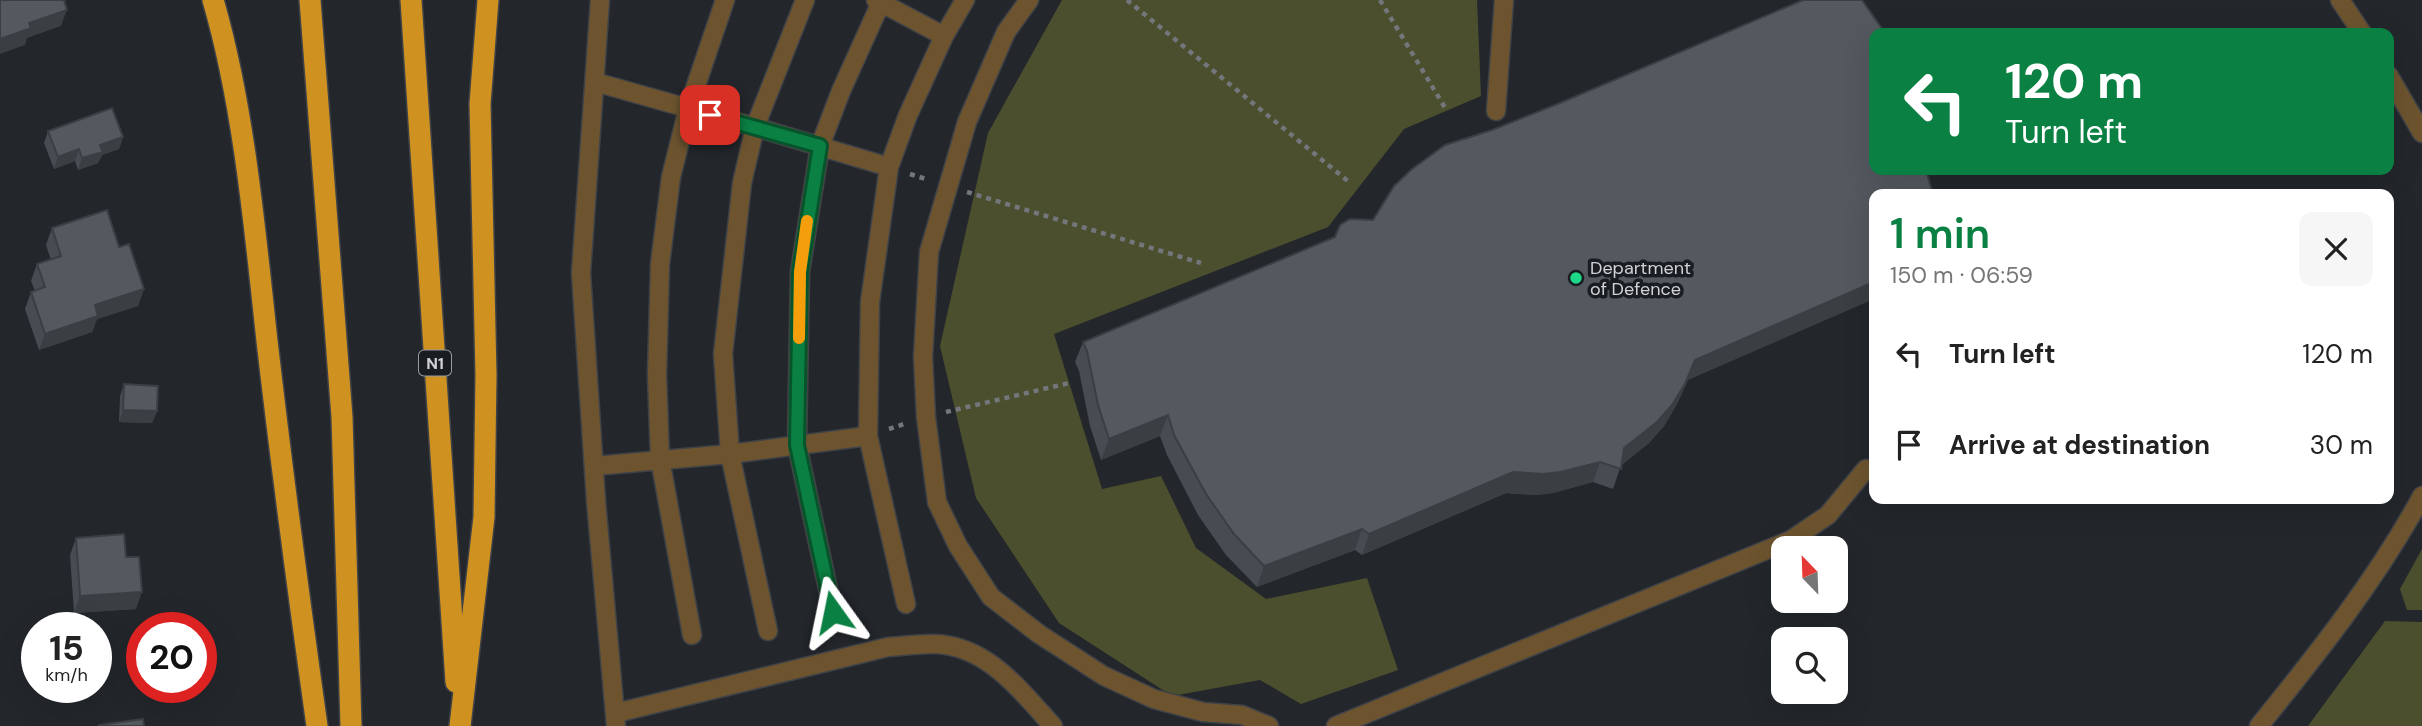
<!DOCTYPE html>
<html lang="en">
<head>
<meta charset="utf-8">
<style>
	body { margin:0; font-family:"DM Sans",sans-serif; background:#f6f6f6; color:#222; height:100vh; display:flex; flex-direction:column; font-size:26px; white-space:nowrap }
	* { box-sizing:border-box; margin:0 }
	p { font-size:23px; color:#767676 }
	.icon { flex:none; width:38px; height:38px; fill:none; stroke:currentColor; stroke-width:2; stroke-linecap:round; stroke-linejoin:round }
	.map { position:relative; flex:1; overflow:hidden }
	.sheet { position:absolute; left:1869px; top:189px; width:525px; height:315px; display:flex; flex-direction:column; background:#fff; border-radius:14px; box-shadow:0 7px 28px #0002 }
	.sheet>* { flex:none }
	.banner { position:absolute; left:1869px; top:28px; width:525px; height:147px; border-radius:14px; box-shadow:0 7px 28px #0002; background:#0b8043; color:#fff; overflow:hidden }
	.needle { width:46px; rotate:337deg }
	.buttons { position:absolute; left:1771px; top:536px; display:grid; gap:14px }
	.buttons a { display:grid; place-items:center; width:77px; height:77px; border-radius:14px; background:#fff; box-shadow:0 7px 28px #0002; font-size:35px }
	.speed { position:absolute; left:21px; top:612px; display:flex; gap:14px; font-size:35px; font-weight:700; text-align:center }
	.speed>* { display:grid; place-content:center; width:91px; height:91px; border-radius:50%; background:#fff; box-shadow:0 7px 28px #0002; line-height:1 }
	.speed small { font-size:18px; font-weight:400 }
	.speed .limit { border:10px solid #d22; background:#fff; color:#111 }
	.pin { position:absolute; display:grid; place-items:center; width:60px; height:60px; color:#fff; margin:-30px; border-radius:14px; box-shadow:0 4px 10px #0006 }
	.me { position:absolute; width:77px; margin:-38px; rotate:348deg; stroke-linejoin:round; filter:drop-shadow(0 0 5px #0008) }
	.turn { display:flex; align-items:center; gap:24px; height:147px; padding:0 21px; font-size:32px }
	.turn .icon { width:91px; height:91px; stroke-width:2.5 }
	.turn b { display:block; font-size:49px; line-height:60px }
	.round { display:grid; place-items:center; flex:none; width:74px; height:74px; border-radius:14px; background:#f6f6f6 }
	.head { display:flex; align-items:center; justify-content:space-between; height:119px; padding:0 21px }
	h1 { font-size:42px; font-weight:600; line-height:52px; color:#0b8043 }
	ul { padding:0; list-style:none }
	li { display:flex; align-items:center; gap:21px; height:91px; padding:0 21px }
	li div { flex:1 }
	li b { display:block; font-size:26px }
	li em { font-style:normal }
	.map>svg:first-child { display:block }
	.green { fill:#4b4f2e }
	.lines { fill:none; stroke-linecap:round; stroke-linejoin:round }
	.minor-casing { stroke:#3f4247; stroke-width:21 }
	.highway-casing { stroke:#3f4247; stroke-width:24 }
	.path { stroke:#73767b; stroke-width:4.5; stroke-dasharray:5 5; stroke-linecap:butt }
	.minor { stroke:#6d542f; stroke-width:18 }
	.highway { stroke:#cf9120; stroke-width:21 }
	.wall { fill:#484c52 }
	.shaded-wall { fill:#3b3e42 }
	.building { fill:#54585f; stroke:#3b3e42; stroke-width:2 }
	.route-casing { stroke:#07532c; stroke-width:18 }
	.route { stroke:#0b8043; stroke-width:12 }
	.slow { stroke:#f59e0b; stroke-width:12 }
	.poi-dot { fill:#1dd888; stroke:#191d22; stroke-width:2.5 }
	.labels { text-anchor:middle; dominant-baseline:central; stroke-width:7; stroke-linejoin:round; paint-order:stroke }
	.shield { fill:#191d22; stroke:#999ca0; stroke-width:2 }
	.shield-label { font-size:16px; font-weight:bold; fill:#d0d2d6 }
	.poi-label { font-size:18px; fill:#d0d2d6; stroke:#191d22; text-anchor:start }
</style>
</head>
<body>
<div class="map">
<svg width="2422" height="726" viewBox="0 0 2422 726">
	<rect width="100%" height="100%" fill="#23272c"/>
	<!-- green -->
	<path class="green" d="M1062 0H1477L1481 96 1404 129 1328 227 1054 334 1102 489 1161 476 1196 548 1266 599 1367 578 1398 670 1301 704 1260 680 1172 696 1059 623 976 498 940 346 988 133Z
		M2422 549V610H2407L2400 589Z
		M2385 621 2422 622V726H2308Z"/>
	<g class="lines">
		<!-- minor casing -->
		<g class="minor-casing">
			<path id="minor" d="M600 0 581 273 596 501 616 726
				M876 0 944 36
				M1029 0 1006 32 967 122 929 252 923 357 926 417 937 502 958 546 991 597 1039 634 1104 676 1154 699 1203 712 1242 715 1269 726
				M2340 0 2362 33
				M2389 76 2422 133
				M595 82 755 127 889 167
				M1496 111 1504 0
				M594 466 730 454 868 436
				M906 604 868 436 870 302 889 167 908 115 944 36 965 0
				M833 612 797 445 800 272 820 146 841 91 882 0
				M768 631 730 454 723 354 742 183 755 127 805 0
				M692 635 660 459 657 375 660 264 671 177 688 109 725 0
				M616 713 888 647C903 646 917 644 932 644 986 644 1019 689 1053 726
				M1336 726 1791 540 1828 515 1866 469
				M2259 726C2318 653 2377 579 2422 496"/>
		</g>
		<!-- highway casing -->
		<g class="highway-casing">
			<path id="highway" d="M213 0C244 106 255 231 267 341 282 470 299 598 317 726
				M310 0 342 417 351 726
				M411 0 456 682
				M460 726 484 517 486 375 480 104 488 0"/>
		</g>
		<!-- path -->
		<path class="path" d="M1127 0 1349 182
			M1380 0 1447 111
			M910 174 929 180
			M967 192 1201 263
			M946 412 1069 383
			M889 429 907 423"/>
		<!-- minor -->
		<use href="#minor" class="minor"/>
		<!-- highway -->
		<use href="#highway" class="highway"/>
	</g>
	<!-- wall -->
	<path class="wall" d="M48 131 123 137 119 149 102 155 98 163 78 170 75 161 54 169 44 143Z
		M52 228 119 247 144 289 138 306 97 319 92 332 39 350 25 309 31 292 35 291 31 281 37 264 51 260 46 245Z
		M1083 342 1688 380 1677 404 1664 426 1649 443 1621 465 1613 489 1593 482 1553 493 1535 495 1506 493 1362 555 1355 550 1257 587 1226 555 1198 515 1167 455 1160 436 1101 460 1090 426 1079 371 1075 362Z
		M124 384 157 411 152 423 119 422 120 396Z
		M76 538 126 557 136 609 74 613 70 555Z"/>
	<!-- shaded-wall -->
	<path class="shaded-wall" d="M67 10 61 26 27 38 25 45 0 54V39L29 23Z
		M123 137 119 149 101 155 98 163 78 170 82 158 100 145Z
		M79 149 75 161 54 169 58 157Z
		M1874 282V299L1688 380 1677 404 1664 426 1649 443 1617 469 1624 448 1695 360Z
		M144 289 138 306 97 319 92 332 39 350 45 334 95 305Z
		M123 410 157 411 152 423 119 422Z
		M1168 415 1160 436 1101 460 1109 439Z
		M1600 462 1593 482 1553 493 1535 495 1506 493 1362 555 1369 534 1513 472Z
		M1362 529 1355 550 1257 587 1264 566Z
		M142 592 136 609 74 613 80 596Z"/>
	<!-- building -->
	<path class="building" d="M0 0H64L67 10 29 23 31 28 0 39Z
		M1803 0H1862L1885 33H1874V170H1926L1933 194H1874V282L1695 360 1685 384 1672 405 1657 422 1624 448 1621 469 1600 462 1561 472 1543 474 1513 472 1369 534 1362 529 1264 566 1234 534 1206 494 1174 435 1168 415 1109 439 1098 405 1087 351 1083 342 1335 237 1340 225 1350 219 1373 220 1394 186 1412 169 1445 145 1492 130 1560 103Z
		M112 108 123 137 100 145 103 152 82 158 79 149 58 157 48 131Z
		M107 210 119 247 129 244 144 289 95 305 98 316 45 334 31 292 45 287 37 264 61 256 52 228Z
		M124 384 158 386 157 411 123 410Z
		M124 534 126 557H139L142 592 80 596 76 538Z
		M143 719 144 726H99V725Z"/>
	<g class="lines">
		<!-- route casing -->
		<g class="route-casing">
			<path id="route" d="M710 115 820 146 800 272 797 445 833 612"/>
		</g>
		<!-- route -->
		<use href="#route" class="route"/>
		<!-- slow -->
		<path class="slow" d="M799 338 800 272 807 221"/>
	</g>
	<!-- markers -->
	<circle class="poi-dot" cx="1576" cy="278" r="7"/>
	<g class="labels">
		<!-- shield labels -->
		<rect class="shield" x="419" y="350.5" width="32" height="25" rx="5"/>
		<g class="shield-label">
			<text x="435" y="363">N1</text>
		</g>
		<!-- poi labels -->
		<g class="poi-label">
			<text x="1590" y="268">Department<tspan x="1590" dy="21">of Defence</tspan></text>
		</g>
	</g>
</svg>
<div class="buttons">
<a><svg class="needle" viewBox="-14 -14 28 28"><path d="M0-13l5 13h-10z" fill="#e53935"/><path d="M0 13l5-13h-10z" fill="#767676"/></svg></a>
<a><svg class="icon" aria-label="search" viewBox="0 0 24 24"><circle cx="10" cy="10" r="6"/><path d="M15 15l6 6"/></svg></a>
</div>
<div class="speed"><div>15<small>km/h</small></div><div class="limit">20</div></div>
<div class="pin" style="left:710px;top:115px;background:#d93025"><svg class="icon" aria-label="arrive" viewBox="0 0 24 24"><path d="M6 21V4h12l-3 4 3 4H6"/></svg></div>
<svg class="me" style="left:833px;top:612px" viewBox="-20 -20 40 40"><path d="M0-17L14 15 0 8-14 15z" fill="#0b8043" stroke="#fff" stroke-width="4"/></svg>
<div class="banner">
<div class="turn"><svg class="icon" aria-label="left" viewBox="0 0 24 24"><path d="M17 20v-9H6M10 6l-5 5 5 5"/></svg><div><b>120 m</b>Turn left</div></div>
</div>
<section class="sheet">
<div class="head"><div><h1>1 min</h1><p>150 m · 06:59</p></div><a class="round"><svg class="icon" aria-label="close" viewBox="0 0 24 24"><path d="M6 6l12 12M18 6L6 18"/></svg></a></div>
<ul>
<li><svg class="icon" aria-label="left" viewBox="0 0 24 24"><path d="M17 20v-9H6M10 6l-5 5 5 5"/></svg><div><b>Turn left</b></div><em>120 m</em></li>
<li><svg class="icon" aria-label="arrive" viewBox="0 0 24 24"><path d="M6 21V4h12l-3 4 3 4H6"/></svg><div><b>Arrive at destination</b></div><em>30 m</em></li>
</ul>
</section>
</div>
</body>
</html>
